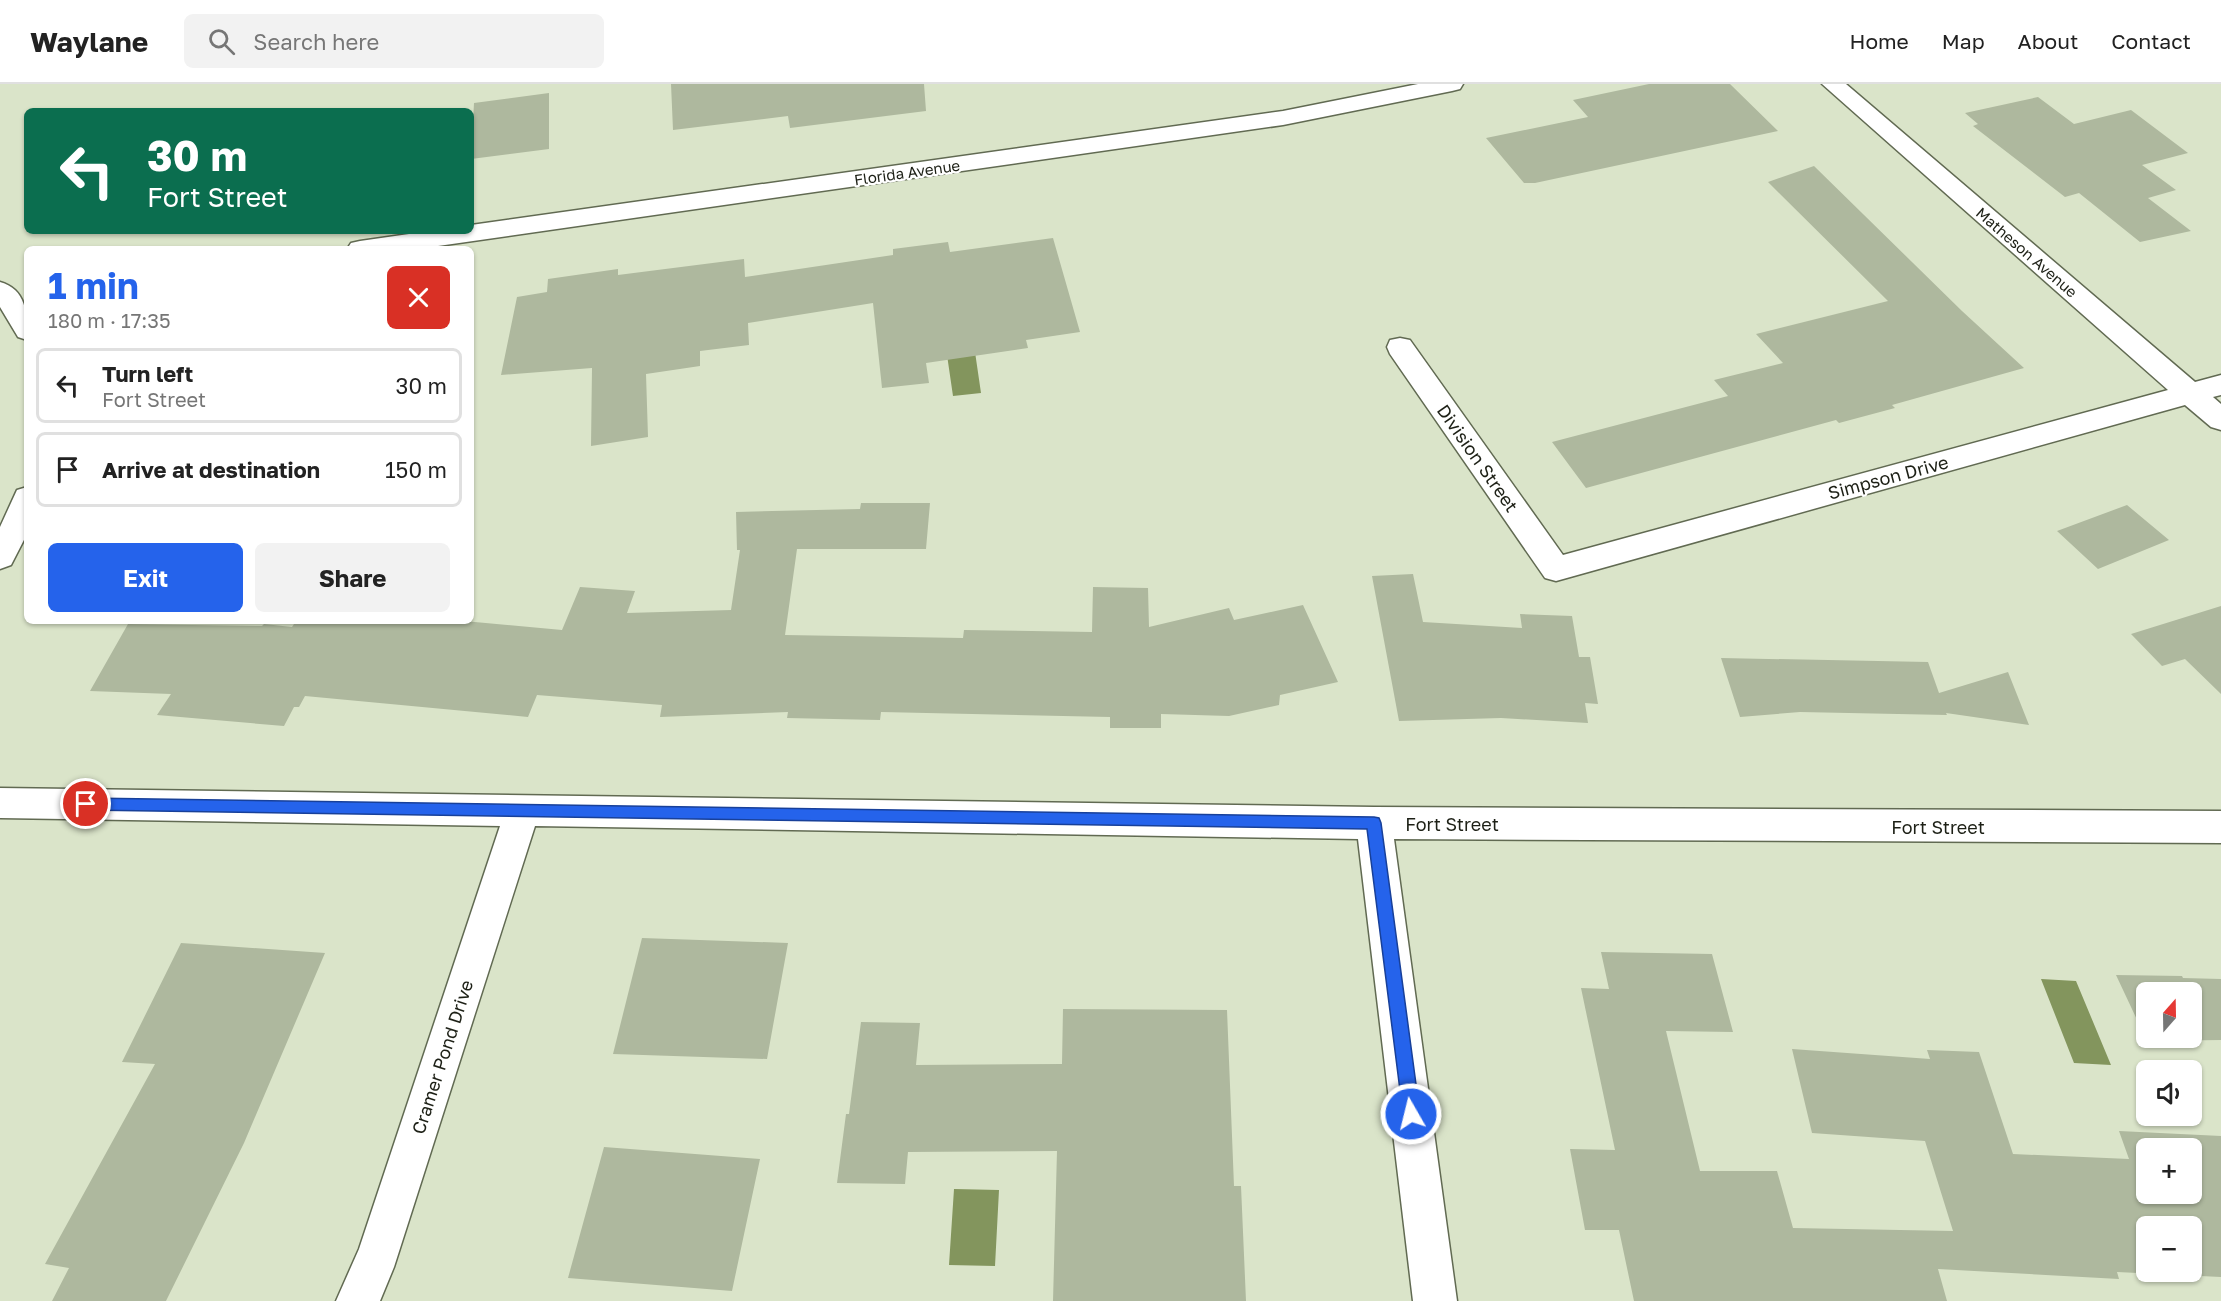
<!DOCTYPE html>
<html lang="en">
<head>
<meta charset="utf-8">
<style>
	body { margin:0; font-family:"Golos Text",sans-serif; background:#f2f2f2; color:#222; height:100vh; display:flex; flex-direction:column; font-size:22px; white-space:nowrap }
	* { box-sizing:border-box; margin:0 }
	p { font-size:20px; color:#767676 }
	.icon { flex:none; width:33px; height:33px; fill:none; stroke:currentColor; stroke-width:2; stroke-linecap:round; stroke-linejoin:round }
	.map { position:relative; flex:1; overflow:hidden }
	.drawer { position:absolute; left:24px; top:162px; width:450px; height:378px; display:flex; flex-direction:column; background:#fff; border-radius:9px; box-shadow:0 2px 4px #0004 }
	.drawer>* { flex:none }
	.banner { position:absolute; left:24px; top:24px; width:450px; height:126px; border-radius:9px; box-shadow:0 2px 4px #0004; background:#0b6e4f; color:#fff; overflow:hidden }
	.needle { width:39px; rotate:20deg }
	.controls { position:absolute; left:2136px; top:898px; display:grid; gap:12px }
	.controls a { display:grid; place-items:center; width:66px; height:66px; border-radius:9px; background:#fff; box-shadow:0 2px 4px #0004; font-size:30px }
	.pin { position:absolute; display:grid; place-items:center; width:51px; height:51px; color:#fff; margin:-26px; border:3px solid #fff; border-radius:50%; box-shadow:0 2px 6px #0007 }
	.me { position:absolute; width:66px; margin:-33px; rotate:352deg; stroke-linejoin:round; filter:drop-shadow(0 0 4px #0008) }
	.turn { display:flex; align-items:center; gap:21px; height:126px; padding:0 24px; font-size:27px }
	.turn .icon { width:78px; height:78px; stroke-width:2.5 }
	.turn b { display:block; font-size:42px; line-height:51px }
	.round { display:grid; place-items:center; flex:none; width:63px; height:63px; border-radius:9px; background:#f2f2f2 }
	.headline { display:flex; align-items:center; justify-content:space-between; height:102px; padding:0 24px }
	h1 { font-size:36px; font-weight:700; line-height:45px; color:#2563eb }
	.cta { display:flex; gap:12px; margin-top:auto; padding:12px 24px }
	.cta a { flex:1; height:69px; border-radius:9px; background:#2563eb; color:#fff; font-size:24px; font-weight:700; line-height:69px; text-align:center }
	.cta a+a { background:#f2f2f2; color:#222 }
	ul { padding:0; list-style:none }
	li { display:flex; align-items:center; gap:18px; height:75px; margin:0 12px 9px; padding:0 12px; border:3px solid #e0e0e0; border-radius:9px }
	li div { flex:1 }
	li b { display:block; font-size:22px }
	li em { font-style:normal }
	header { display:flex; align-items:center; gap:36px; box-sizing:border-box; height:84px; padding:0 30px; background:#fff; border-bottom:2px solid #e0e0e0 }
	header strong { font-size:28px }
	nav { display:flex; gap:33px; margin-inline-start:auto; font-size:21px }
	.search { width:420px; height:54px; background:#f2f2f2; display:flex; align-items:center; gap:15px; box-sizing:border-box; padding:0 21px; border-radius:9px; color:#767676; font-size:22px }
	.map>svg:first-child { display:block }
	.water { fill:#83955d }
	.building { fill:#aeb89e; fill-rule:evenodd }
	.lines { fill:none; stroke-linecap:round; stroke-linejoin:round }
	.minor-casing { stroke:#616a52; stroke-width:3 }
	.minor { fill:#fff; fill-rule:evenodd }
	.route { fill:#2563eb; stroke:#184099; stroke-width:1.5 }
	.labels { text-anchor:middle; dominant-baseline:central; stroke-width:4.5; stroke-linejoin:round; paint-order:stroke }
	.far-street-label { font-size:15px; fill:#1d2016; stroke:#fff }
	.street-label { font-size:18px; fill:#1d2016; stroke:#fff }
</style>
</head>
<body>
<header>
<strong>Waylane</strong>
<div class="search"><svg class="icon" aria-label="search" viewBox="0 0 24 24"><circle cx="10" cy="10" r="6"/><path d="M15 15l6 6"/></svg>Search here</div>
<nav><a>Home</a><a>Map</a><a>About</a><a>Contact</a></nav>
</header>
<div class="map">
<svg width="2221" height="1217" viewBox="0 0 2221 1217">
	<rect width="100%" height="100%" fill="#dae4c9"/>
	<!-- water -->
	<path class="water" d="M975 268 981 309 953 312 947 271Z
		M2041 895 2076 897 2111 981 2074 979Z
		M954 1105 999 1106 995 1182 949 1181Z"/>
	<!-- building -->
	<path class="building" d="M671 0H924L926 27 790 44 788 32 673 46Z
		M1649 0H1730L1778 47 1535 99H1524L1486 54 1588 33 1573 16Z
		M549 9V65L471 75 474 19Z
		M2038 13 2074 40 2131 26 2188 69 2142 81 2176 106 2148 114 2191 147 2140 158 2079 109 2065 113 1973 42 1978 40 1965 29Z
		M1814 82 1962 227 2024 284 1892 321 1895 324 1839 339 1836 336 1586 404 1552 358 1728 312 1714 296 1783 279 1756 250 1888 217 1768 98Z
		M1053 154 1080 248 1026 256 1028 264 926 279 929 299 882 304 873 219 748 239 749 261 700 267V282L646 290 648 353 591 362 592 284 501 291 517 213 547 208 548 195 618 185V191L744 175 745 193 893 171V165L948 158 950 168Z
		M861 419H930L926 465H797L785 551 963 554 964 546 1092 548 1093 503 1148 504 1149 543 1229 524 1234 536 1303 521 1338 598 1280 611 1279 621 1229 632 1161 630V644H1110V633L881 628 880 636 787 634 788 628 660 633 662 621 537 611 528 633 305 612 299 623H294L284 642 157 631 171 610 90 607 128 540 262 542 264 540 292 543 296 537H464L562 546 580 503 635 507 627 529 731 526 740 466H737L736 428 860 425Z
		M2127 421 2169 456 2098 485 2057 447Z
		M1413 490 1423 538 1522 544 1520 530 1572 532 1579 573H1590L1598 620 1585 619 1588 639 1501 634 1399 637 1372 492Z
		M2221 522V610L2185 575 2162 582 2131 550Z
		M1721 574 1928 578 1939 609 2008 588 2029 641 1946 629 1947 631 1800 628 1740 633Z
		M642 854 788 859 767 975 613 970Z
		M181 859 325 869 244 1059 166 1217H52L69 1184 45 1180 155 980 122 978Z
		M1601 868 1712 870 1733 948 1666 947 1700 1087H1777L1793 1144 1953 1147 1925 1057 1812 1049 1792 965 1930 975 1927 966 1979 968 2013 1070 2129 1075 2119 1047 2221 1052V1193L2117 1188 2119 1195 1938 1185 1947 1217H1634L1619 1146H1585L1570 1065 1615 1066 1581 904 1609 905ZM2146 1065H2192V1110H2146ZM2146 1143H2192V1188H2146Z
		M2116 891 2182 892 2183 894 2221 895V956L2147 957ZM2146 909H2192V954H2146Z
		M1063 925 1227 926 1234 1102H1241L1246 1217H1053L1057 1067 908 1068 905 1100 837 1099 846 1030H849L861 938 920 939 916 981 1062 980Z
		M604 1063 760 1075 732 1207 568 1194Z"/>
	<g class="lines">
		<!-- minor casing -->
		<g class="minor-casing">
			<path id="minor" d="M1418 0H1463L1460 5 1452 7 1283 41 417 165H347L351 159 360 157 430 147H471V141L1283 27Z
				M1822 0H1846L2195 298 2221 291V311L2213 313 2221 320V346L2211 343 2185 321 1556 497 1545 494 1390 270 1387 263 1390 256 1400 254 1410 256 1563 471 2168 306Z
				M0 198C28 206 27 232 27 256L18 253 0 223Z
				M27 403V450L11 481 0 485V443L17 406Z
				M0 704 1374 723 2221 727V759L1394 755 1457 1217H1413L1358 755 535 742 394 1183 380 1217H336L359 1165 500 742 0 734Z"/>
		</g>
		<!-- minor -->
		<use href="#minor" class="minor"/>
	</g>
	<!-- route -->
	<path class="route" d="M86 714 1374 733 1379 734 1381 739 1420 1030 1417 1036 1411 1039 1405 1036 1403 1030 1367 745 86 726 81 725 79 720 81 715Z"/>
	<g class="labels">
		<!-- far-street labels -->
		<g class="far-street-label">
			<text transform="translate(907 88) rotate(-8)">Florida Avenue</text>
			<text transform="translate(2027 168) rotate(41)">Matheson Avenue</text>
		</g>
		<!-- street labels -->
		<g class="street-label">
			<text transform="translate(1478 374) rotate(55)">Division Street</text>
			<text transform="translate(1888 393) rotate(-15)">Simpson Drive</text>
			<text x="1452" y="740">Fort Street</text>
			<text x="1938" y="743">Fort Street</text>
			<text transform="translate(442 973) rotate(-72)">Cramer Pond Drive</text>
		</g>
	</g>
</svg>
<div class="controls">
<a><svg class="needle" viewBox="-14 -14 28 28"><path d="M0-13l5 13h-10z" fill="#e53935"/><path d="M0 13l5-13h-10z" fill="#767676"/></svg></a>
<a><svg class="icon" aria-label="sound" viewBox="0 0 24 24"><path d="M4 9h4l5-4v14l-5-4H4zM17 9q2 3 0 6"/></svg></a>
<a>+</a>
<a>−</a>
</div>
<div class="pin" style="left:86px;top:720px;background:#d93025"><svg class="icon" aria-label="arrive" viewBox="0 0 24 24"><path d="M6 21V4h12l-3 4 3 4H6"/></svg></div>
<svg class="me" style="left:1411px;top:1030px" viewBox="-20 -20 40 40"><circle r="17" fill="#2563eb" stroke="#fff" stroke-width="3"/><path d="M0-11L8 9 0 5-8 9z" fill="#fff"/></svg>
<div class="banner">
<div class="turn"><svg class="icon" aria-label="left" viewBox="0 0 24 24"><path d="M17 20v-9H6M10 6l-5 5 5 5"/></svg><div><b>30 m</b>Fort Street</div></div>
</div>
<section class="drawer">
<div class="headline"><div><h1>1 min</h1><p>180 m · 17:35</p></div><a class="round" style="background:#d93025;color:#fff"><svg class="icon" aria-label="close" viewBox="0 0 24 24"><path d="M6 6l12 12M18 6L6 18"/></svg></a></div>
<ul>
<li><svg class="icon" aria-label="left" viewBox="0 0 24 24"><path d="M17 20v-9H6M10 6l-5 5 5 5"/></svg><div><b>Turn left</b><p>Fort Street</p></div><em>30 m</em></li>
<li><svg class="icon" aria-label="arrive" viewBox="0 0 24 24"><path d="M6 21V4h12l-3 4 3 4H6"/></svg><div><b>Arrive at destination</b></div><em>150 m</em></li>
</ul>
<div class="cta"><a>Exit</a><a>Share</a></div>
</section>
</div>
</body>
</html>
